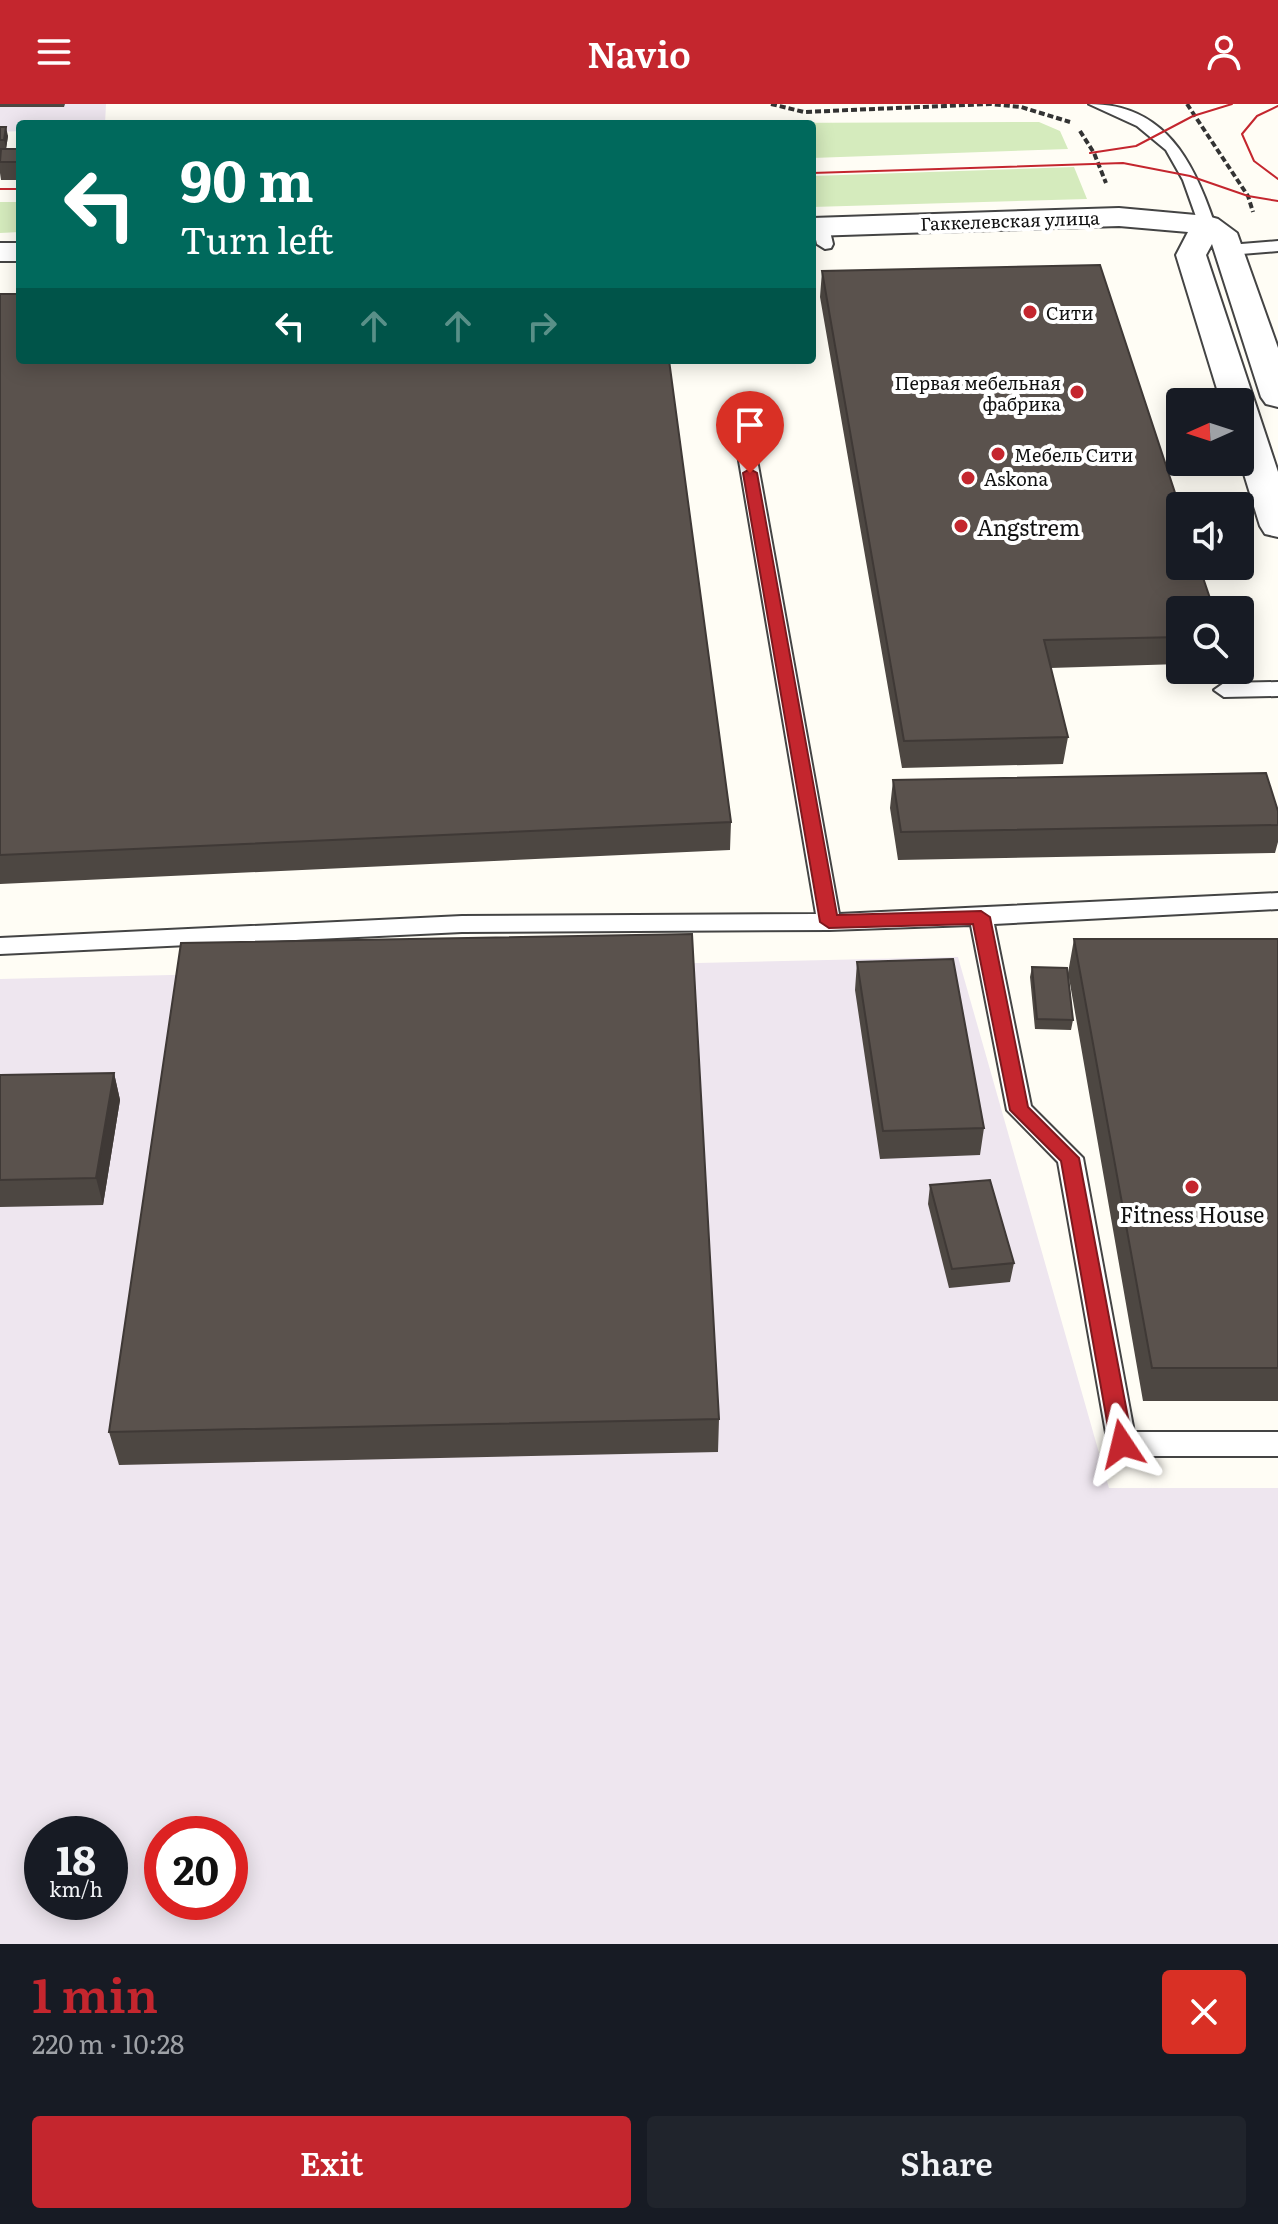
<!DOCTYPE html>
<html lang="en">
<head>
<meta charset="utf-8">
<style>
	body { margin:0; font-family:Literata,serif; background:#20242c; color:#f1f3f6; height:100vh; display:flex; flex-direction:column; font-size:30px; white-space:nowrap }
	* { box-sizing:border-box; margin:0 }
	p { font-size:26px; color:#9ea1a6 }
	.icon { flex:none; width:44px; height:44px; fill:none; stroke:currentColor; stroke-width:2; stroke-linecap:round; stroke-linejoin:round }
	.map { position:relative; height:1840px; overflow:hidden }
	.panel { display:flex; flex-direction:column; background:#171b24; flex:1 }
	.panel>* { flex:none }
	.top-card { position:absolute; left:16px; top:16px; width:800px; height:244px; border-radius:8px; box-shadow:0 4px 20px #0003; background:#00695c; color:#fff; overflow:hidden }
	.needle { width:52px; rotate:267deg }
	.controls { position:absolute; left:1166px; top:284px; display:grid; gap:16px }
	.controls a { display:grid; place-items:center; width:88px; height:88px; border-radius:8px; background:#171b24; box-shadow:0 4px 20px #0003; font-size:40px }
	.speed { position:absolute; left:24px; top:1712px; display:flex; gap:16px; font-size:40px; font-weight:700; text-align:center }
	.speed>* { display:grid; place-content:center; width:104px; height:104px; border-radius:50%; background:#171b24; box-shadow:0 4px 20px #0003; line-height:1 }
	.speed small { font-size:20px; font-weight:400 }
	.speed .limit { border:12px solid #d22; background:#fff; color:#111 }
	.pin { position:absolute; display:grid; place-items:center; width:68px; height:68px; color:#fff; margin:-82px -34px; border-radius:50% 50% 50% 0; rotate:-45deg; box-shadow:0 0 8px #0007 }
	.pin .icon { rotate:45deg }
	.me { position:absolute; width:88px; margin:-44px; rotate:350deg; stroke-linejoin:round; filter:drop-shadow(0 0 6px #0008) }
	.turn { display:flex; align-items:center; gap:28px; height:168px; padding:0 32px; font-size:36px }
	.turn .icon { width:104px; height:104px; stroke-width:2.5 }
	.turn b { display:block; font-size:56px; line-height:68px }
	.lanes { display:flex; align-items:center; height:76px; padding:0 32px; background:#0003; justify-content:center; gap:40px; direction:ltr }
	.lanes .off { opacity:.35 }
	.round { display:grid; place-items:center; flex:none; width:84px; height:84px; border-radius:8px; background:#20242c }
	.headline { display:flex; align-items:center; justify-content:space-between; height:136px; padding:0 32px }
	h1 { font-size:48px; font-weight:600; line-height:60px; color:#c4262e }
	.primary-button { display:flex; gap:16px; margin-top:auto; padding:16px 32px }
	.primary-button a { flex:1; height:92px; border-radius:8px; background:#c4262e; color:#fff; font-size:32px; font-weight:600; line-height:92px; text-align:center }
	.primary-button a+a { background:#20242c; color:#f1f3f6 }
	header { display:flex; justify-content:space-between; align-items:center; height:104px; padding:0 32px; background:#c4262e; color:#fff; font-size:36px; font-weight:600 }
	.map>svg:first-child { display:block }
	.industrial { fill:#eee6ef; fill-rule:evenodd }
	.green { fill:#d5ebbd }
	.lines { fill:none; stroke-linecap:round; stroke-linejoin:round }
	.service-casing { stroke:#444; stroke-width:4 }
	.tertiary-casing { stroke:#444; stroke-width:4 }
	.path { stroke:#333; stroke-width:4; stroke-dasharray:6 3; stroke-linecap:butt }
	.service { fill:#fff; fill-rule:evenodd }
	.tertiary { fill:#fff; fill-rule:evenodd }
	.tram { stroke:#c4262e; stroke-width:2 }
	.wall { fill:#4d4742 }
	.shaded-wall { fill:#3f3936 }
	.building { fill:#5a524d; stroke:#3f3936; stroke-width:2 }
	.route { fill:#c4262e; stroke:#7f191e; stroke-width:2 }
	.poi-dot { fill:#c4262e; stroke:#fff; stroke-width:3 }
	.labels { text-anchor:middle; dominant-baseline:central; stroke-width:8; stroke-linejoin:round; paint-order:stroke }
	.far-street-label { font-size:18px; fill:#111; stroke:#fff }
	.far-poi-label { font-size:18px; fill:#111; stroke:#fff; text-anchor:start }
	.poi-label { font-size:22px; fill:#111; stroke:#fff; text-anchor:start }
</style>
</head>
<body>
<header><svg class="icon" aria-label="menu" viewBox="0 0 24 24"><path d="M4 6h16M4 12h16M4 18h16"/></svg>Navio<svg class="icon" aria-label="person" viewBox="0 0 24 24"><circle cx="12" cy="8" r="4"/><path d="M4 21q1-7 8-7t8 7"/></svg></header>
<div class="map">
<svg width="1278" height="1840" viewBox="0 0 1278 1840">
	<rect width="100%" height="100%" fill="#fffdf5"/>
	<!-- industrial -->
	<path class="industrial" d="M0 0H106L105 20H20V27L0 28Z
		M958 853 1109 1384H1278V1840H0V875ZM42 1730H110V1798H42ZM162 1730H230V1798H162Z"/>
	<!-- green -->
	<path class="green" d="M1039 18 1060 27 1068 45 812 54V20L758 19Z
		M1074 63 1087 95 812 103V72Z
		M0 98H20V128L0 129Z"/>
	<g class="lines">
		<!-- service casing -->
		<g class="service-casing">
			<path id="service" d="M1089 0C1165 0 1194 58 1215 121L1213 125 1207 126 1199 121 1183 76 1166 46 1137 22Z
				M821 118 829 123 833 140 831 144 825 145 817 140 813 123Z
				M1278 137V147L1229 151 1221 146 1229 141Z
				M745 333 754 339 839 810 1278 789V805L994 820 1031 1002 1083 1054 1134 1328H1278V1352H1122L1112 1348 1108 1340 1058 1058 1007 1006 971 821 829 826 462 828 0 850V834L462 812 816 810 736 339Z
				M1278 578V592L1224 593 1214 586 1224 579Z"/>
		</g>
		<!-- tertiary casing -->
		<g class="tertiary-casing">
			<path id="tertiary" d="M1119 104 1207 112 1218 115 1237 129 1278 244V303L1266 300 1261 293 1212 140 1206 151 1278 368V433L1265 430 1260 422 1240 357V298H1221L1176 151 1188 128 1119 122 812 132V114Z
				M0 139H20V157H0Z"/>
		</g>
		<!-- path -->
		<path class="path" d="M771 0 804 8 991 0 1021 3 1070 18
			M1187 0 1248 92 1253 108
			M1080 27 1094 49 1106 79"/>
		<!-- service -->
		<use href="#service" class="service"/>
		<!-- tertiary -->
		<use href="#tertiary" class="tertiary"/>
		<!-- tram -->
		<path class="tram" d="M1278 2 1257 12 1242 30 1254 57 1278 75
			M1090 49 1136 42 1193 12 1232 0
			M812 69 1123 59 1190 72 1248 92 1278 97
			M0 85H20"/>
	</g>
	<!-- wall -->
	<path class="wall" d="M0 0H65L64 3H0Z
		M0 23 8 32 6 45H0Z
		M20 45V76H1L0 69V48Z
		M822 167 1180 506V560L1050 564 1068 633 1063 660 902 664 820 193Z
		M0 190 731 718 730 746 0 780Z
		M893 676 1278 707V738L1275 749 898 756 890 704Z
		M1074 835H1278V1297H1143L1069 874 1073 916 1071 926 1035 925 1030 873 1032 863 1068 869Z
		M857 858 984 1024 980 1051 880 1055 855 886Z
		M114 969 120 996 103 1101 0 1103V971Z
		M930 1081 1014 1159 1010 1178 949 1184 928 1100Z
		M719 1315 718 1348 119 1361 109 1328Z"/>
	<!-- shaded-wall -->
	<path class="shaded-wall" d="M6 23 8 32 6 45 4 36Z
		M114 969 120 996 103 1101 96 1074Z"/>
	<!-- building -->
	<path class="building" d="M0 23H6L4 36H0Z
		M1 45H20V58H0Z
		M1100 161 1180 404V462H1199L1214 506H1180V533L1044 536 1068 633 904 637 822 167Z
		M0 190H20V256H669L731 718 0 751Z
		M1266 669 1278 707V721L901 728 893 676Z
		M692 830 719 1315 109 1328 181 839Z
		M1074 835H1278V1264H1152Z
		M953 855 984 1024 883 1027 857 858Z
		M1032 863 1067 864 1073 916 1037 915Z
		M114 969 96 1074 0 1076V971Z
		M990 1076 1014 1159 952 1165 930 1081Z"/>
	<!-- route -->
	<path class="route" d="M750 365 757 369 837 811 981 807 990 813 1028 1003 1079 1054 1133 1340 1129 1346 1122 1349 1115 1346 1111 1340 1061 1057 1010 1006 973 820 829 824 820 818 743 369Z"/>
	<!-- markers -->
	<g class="poi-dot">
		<circle cx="1030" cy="208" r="8"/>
		<circle cx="1077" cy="288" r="8"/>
		<circle cx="998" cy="350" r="8"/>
		<circle cx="968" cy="374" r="8"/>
		<circle cx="961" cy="422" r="8"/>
		<circle cx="1192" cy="1083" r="8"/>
	</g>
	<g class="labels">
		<!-- far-street labels -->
		<g class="far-street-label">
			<text transform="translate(1010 116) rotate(-2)">Гаккелевская улица</text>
		</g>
		<!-- far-poi labels -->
		<g class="far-poi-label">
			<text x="1046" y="208">Сити</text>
			<text x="1061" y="278" text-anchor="end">Первая мебельная<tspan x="1061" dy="21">фабрика</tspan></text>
			<text x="1014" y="350">Мебель Сити</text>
			<text x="984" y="374">Askona</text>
		</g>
		<!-- poi labels -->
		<g class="poi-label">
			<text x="977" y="422">Angstrem</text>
			<text x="1192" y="1109" text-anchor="middle">Fitness House</text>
		</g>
	</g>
</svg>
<div class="controls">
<a><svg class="needle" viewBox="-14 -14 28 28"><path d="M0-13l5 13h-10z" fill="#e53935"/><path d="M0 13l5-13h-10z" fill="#9ea1a6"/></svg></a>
<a><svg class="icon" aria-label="sound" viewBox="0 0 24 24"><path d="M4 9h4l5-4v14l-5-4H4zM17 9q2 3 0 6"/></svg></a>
<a><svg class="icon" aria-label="search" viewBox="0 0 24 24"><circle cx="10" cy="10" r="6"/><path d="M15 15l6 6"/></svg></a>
</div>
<div class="speed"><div>18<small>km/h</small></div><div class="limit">20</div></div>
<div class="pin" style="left:750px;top:369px;background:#d93025"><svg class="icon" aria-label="arrive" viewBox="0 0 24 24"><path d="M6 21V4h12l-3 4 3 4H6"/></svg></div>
<svg class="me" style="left:1122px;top:1340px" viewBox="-20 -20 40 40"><path d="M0-17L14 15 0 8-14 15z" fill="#c4262e" stroke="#fff" stroke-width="4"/></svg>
<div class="top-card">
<div class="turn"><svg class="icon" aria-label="left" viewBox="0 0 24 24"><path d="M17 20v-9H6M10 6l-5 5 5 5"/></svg><div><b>90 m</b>Turn left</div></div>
<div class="lanes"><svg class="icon" aria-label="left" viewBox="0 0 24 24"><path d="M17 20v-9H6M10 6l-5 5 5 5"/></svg><svg class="icon off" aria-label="ahead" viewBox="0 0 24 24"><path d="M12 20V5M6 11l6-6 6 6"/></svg><svg class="icon off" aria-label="ahead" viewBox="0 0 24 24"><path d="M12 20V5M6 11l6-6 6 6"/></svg><svg class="icon off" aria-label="right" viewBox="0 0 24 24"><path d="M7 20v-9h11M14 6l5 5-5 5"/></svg></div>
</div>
</div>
<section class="panel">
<div class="headline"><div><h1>1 min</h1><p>220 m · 10:28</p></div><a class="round" style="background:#d93025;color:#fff"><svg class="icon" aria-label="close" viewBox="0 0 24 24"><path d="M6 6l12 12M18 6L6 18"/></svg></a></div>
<div class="primary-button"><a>Exit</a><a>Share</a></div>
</section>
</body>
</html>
